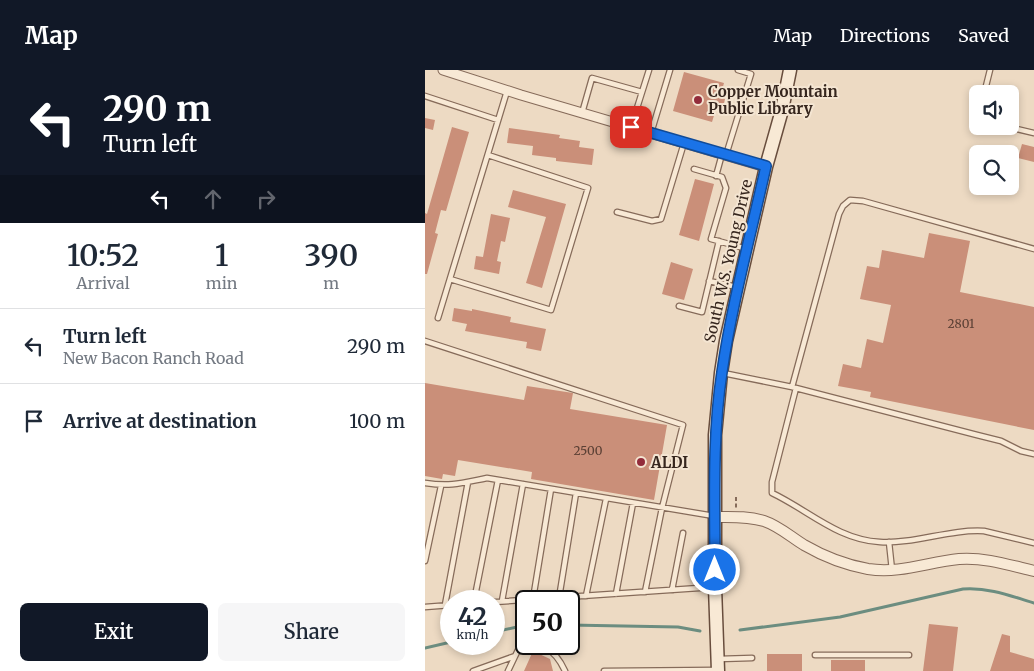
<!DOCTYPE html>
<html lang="en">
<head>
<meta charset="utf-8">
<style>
	body { margin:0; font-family:Merriweather,serif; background:#f6f6f7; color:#1f2937; height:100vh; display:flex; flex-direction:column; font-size:19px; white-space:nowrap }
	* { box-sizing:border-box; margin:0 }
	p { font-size:16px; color:#747a83 }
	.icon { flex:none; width:28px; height:28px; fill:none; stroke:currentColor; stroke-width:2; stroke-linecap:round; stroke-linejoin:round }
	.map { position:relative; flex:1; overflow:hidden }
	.side { display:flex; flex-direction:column; background:#fff; width:425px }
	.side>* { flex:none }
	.top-card { background:#111827; color:#fff; overflow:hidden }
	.controls { position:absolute; left:544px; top:15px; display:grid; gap:10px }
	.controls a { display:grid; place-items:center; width:50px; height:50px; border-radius:8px; background:#fff; box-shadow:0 2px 8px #0003; font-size:25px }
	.speed { position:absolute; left:15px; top:520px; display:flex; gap:10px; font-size:25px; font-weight:700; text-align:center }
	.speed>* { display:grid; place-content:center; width:65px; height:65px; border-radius:50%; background:#fff; box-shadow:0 2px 8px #0003; line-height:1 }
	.speed small { font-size:12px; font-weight:400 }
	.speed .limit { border:2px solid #111; border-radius:8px; background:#fff; color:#111 }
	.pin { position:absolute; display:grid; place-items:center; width:42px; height:42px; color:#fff; margin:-21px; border-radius:10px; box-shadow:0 2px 8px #0006 }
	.me { position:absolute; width:55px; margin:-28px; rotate:0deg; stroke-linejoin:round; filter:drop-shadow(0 0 4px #0008) }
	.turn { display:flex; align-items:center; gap:18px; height:105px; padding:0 20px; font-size:22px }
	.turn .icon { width:65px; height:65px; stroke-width:2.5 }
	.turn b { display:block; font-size:35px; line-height:42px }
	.lanes { display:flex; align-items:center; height:48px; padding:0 20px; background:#0003; justify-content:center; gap:25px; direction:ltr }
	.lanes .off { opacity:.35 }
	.eta { display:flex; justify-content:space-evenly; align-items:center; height:85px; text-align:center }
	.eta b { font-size:30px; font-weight:600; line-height:35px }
	.primary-button { display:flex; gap:10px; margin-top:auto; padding:10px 20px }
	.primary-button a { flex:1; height:58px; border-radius:8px; background:#111827; color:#fff; font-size:20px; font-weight:600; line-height:58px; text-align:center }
	.primary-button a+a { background:#f6f6f7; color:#1f2937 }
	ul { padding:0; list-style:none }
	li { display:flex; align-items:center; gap:15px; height:75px; padding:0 20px; border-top:1px solid #e0e1e3 }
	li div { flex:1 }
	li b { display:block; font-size:19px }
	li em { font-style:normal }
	header { display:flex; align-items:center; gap:30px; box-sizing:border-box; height:70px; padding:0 25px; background:#111827; color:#fff }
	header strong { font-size:24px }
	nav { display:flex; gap:28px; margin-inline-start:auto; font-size:18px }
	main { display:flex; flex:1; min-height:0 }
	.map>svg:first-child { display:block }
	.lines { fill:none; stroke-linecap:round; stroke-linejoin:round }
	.stream { stroke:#6c8d80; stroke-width:3 }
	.building { fill:#ca8f79 }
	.service-casing { stroke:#866b5a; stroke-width:7 }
	.minor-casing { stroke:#866b5a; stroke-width:11 }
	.tertiary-casing { stroke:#866b5a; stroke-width:12 }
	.secondary-casing { stroke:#684d3d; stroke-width:15 }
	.path { stroke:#866b5a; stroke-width:2; stroke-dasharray:4 2.5; stroke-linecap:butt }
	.service { stroke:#f8e9d5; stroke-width:4.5 }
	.minor { stroke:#f8e9d5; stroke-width:9 }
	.tertiary { stroke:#f8e9d5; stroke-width:10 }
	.secondary { stroke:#f8e9d5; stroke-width:12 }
	.route-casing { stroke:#114b97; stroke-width:12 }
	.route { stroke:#1a73e8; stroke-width:9 }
	.poi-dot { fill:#932c3b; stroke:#f4e5d2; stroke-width:2 }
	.labels { text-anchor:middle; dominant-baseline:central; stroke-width:4; stroke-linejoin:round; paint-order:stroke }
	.number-label { font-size:12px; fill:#5b4035 }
	.poi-label { font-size:15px; font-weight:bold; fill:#36261e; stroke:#f4e5d2; text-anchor:start }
	.street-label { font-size:15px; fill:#36261e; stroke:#f4e5d2 }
</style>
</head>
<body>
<header>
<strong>Map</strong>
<nav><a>Map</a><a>Directions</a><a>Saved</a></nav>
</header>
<main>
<section class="side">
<div class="top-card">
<div class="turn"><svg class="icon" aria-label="left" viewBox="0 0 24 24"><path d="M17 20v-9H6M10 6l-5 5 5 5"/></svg><div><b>290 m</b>Turn left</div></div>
<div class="lanes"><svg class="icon" aria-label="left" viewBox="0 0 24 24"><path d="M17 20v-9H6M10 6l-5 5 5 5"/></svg><svg class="icon off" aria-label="ahead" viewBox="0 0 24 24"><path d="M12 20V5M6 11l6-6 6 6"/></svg><svg class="icon off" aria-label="right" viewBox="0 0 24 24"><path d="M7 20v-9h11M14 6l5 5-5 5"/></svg></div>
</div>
<div class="eta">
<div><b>10:52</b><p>Arrival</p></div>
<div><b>1</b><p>min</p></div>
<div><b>390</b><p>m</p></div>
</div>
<ul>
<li><svg class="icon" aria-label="left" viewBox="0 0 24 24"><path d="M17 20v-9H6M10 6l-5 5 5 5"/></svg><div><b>Turn left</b><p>New Bacon Ranch Road</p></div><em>290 m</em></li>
<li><svg class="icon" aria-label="arrive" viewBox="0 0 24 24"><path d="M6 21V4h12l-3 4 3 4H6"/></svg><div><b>Arrive at destination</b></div><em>100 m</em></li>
</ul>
<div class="primary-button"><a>Exit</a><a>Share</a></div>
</section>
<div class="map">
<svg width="609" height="601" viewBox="0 0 609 601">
	<rect width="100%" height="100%" fill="#eddac3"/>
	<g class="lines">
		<!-- stream -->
		<path class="stream" d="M144 555 253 557 275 561
			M315 560 415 547 538 519C563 517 586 526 609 533
			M69 562 101 555
			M0 578 26 572"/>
	</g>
	<!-- building -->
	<path class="building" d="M259 2 299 13 295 27 300 29 297 41 291 39 287 52 248 41Z
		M0 48 10 50 8 60 0 58Z
		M27 57 44 62 21 141 16 140 10 163 13 164 2 204H0V143L2 144Z
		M84 58 135 65 134 68 155 71 154 77 169 79 167 95 131 91V88L107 85 108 76 82 73Z
		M597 74 609 77V92L593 88Z
		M270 109 289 114 274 171 254 165Z
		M88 120 141 134 117 218 101 213 121 147 83 137Z
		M66 144 85 148 80 172 76 171 72 191 76 192 74 204 49 199 51 186 58 187Z
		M504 163 545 171 535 222 609 237V360L445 327 446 322 413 316 418 294 436 298 442 269 458 273 466 235 435 229 442 196 454 198 457 180 499 188Z
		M246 192 268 199 259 230 237 224Z
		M29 238 47 241V239L86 247 85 252 121 259 116 281 101 278 102 272 40 261 42 254 27 251Z
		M0 313 99 330 102 316 148 323 145 339 242 355 229 430 106 409 107 402 33 390 30 406 18 404 17 409 0 406Z
		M504 554 533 557 528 601H498Z
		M577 564 585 566V582L609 589V601H565Z
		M108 581 125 589 128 601H99Z
		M342 584H377V601H342Z
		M406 590H440V601H406Z"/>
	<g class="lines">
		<!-- service casing -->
		<g class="service-casing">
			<path id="service" d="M559 24 565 0
				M0 26 73 50
				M157 43 167 8 217 22
				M579 56 609 63
				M206 57 224 0
				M226 63 245 0
				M301 85 326 4 313 0
				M269 99 297 107 301 118 286 169 322 179
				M291 106 297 84
				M192 142 227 151 236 149 259 73
				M25 209 126 240 163 118 63 85
				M284 211 312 217
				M254 236 277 242 294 171
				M13 248 82 21
				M0 271 258 355 237 438 220 522
				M298 303 367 317 552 365 576 371 596 381 609 384
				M367 317 414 144 418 136 425 130 438 131 609 179
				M371 318 347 412V423C383 440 413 470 455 472 490 474 524 459 559 461L609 473
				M0 413C26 417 37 413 62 408L289 446
				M464 472 467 500
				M0 491 16 416
				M247 520 258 463
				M191 524 208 433
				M161 526 181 429
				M134 528 151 423
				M108 529 126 419
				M49 531 73 410
				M77 531 98 414
				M69 532 289 517
				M20 535 43 412
				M0 537 26 535
				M390 585H484
				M294 589 327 588
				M48 601 90 586
				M83 601 93 580C117 571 130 579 140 601
				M179 601 290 600"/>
		</g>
		<!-- minor casing -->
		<g class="minor-casing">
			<path id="minor" d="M18 0 96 25 341 97"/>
		</g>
		<!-- tertiary casing -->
		<g class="tertiary-casing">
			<path id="tertiary" d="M290 447C306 447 323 446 339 451 354 456 366 467 379 475 398 486 421 495 443 499 475 504 503 492 534 489 559 487 584 495 609 501"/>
		</g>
		<!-- secondary casing -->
		<g class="secondary-casing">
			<path id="secondary" d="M293 601 290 517V365L296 303 301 271 341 97 357 40 365 0"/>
		</g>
		<!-- path -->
		<path class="path" d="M311 427V439"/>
		<!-- service -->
		<use href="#service" class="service"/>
		<!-- minor -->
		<use href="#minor" class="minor"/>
		<!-- tertiary -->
		<use href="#tertiary" class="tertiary"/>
		<!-- secondary -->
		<use href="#secondary" class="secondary"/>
	</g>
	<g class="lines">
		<!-- route casing -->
		<g class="route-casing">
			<path id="route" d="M206 57 341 96C326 164 307 233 297 302 287 367 290 434 290 500"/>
		</g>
		<!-- route -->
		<use href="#route" class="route"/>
	</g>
	<!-- markers -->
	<g class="poi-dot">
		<circle cx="273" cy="30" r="5"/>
		<circle cx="216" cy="392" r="5"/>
	</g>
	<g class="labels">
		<!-- number labels -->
		<g class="number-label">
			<text x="536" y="253">2801</text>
			<text x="163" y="380">2500</text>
		</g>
		<!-- poi labels -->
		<g class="poi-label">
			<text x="283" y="21">Copper Mountain<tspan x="283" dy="17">Public Library</tspan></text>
			<text x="226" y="392">ALDI</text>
		</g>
		<!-- street labels -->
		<g class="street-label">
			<text transform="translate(303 191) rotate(-77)">South W.S. Young Drive</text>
		</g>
	</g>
</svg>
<div class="controls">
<a><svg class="icon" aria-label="sound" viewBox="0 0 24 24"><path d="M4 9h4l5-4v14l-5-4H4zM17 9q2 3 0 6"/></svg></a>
<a><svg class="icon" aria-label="search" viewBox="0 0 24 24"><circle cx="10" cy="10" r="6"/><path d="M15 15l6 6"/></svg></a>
</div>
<div class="speed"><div>42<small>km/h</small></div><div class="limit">50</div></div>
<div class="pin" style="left:206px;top:57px;background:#d93025"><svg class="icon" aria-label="arrive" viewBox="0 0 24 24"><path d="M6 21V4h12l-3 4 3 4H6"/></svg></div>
<svg class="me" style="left:290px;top:500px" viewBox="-20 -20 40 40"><circle r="17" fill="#1a73e8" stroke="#fff" stroke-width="3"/><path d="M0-11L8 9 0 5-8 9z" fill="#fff"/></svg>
</div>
</main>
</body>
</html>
